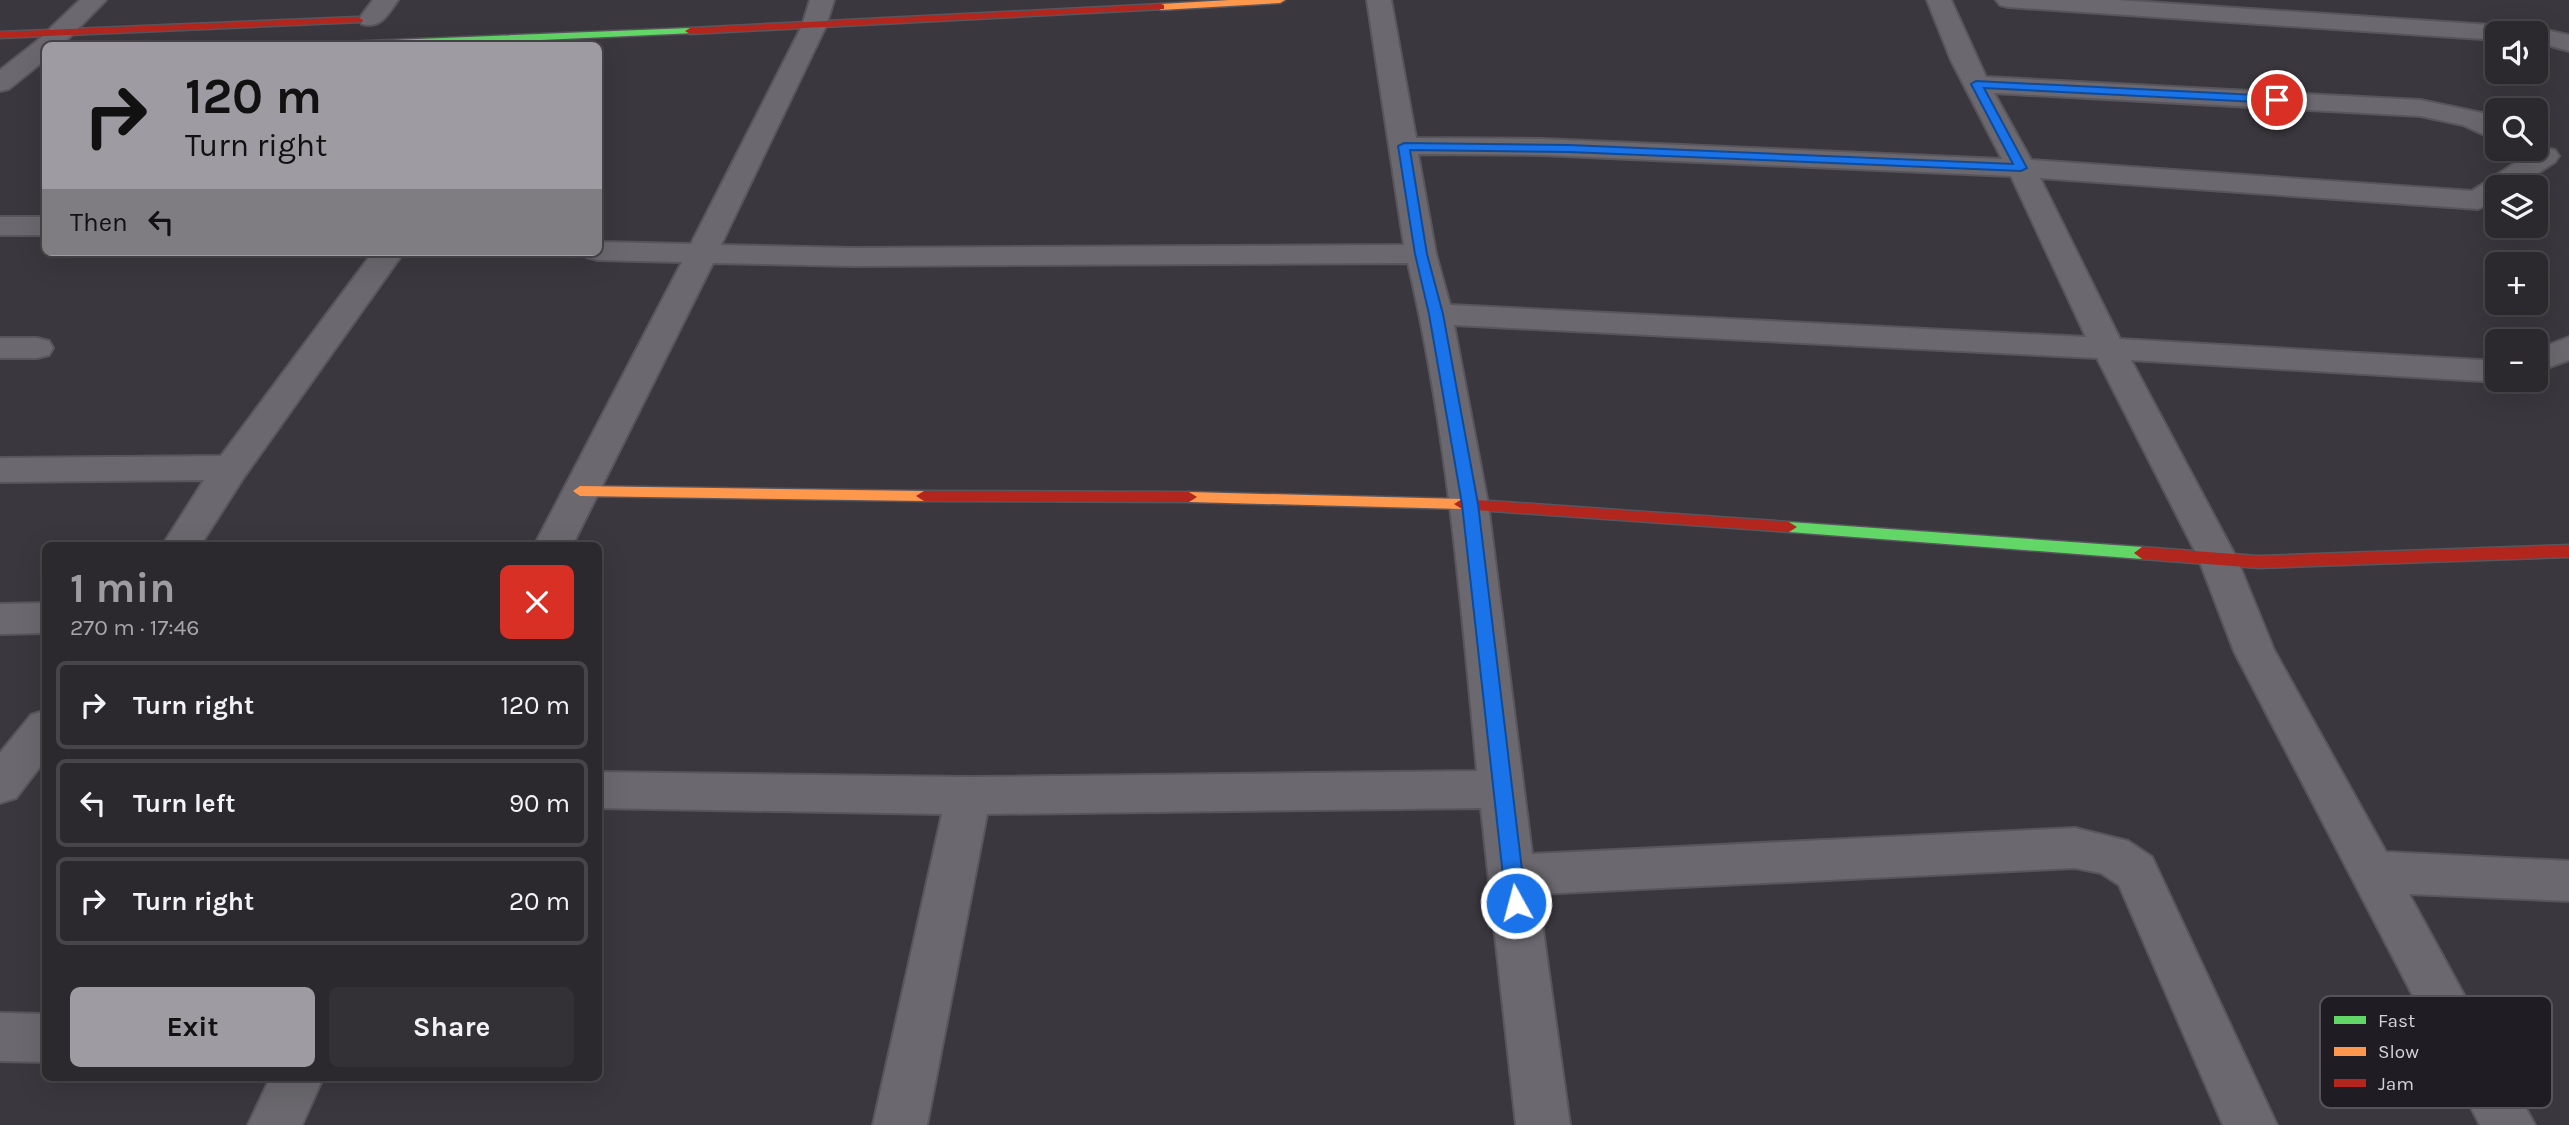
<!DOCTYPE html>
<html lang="en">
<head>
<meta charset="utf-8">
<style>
	body { margin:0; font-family:Karla,sans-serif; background:#343136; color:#f1f3f6; height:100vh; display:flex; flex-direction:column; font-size:26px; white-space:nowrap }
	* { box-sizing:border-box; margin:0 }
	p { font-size:23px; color:#a6a6aa }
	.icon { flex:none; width:38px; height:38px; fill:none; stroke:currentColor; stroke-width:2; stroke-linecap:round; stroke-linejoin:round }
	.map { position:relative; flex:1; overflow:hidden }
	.side { position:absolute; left:42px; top:542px; width:560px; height:539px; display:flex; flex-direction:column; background:#2c292e; border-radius:10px; box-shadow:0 7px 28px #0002,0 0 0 2px #48454a }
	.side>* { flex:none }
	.banner { position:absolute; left:42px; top:42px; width:560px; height:214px; border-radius:10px; box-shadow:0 7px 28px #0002,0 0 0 2px #48454a; background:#9f9ba3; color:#111; overflow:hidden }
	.fabs { position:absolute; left:2485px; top:21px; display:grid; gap:14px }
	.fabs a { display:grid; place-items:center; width:63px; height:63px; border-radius:10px; background:#2c292e; box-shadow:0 7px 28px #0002,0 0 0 2px #48454a; font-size:35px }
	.pin { position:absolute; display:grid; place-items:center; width:60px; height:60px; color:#fff; margin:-30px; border:4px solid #fff; border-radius:50%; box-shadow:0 2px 7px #0007 }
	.me { position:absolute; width:77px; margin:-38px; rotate:353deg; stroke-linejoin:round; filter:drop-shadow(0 0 5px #0008) }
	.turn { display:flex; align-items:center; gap:24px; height:147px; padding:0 28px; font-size:32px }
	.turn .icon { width:91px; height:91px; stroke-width:2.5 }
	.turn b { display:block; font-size:49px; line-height:60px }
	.then { display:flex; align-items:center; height:66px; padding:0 28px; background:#0003; gap:14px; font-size:26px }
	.round { display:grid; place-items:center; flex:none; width:74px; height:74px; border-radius:10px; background:#343136 }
	.headline { display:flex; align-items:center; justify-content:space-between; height:119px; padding:0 28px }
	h1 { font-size:42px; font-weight:700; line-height:52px; color:#9f9ba3 }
	.cta { display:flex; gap:14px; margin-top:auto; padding:14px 28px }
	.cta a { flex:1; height:80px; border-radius:10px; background:#9f9ba3; color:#111; font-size:28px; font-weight:700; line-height:80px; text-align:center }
	.cta a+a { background:#343136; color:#f1f3f6 }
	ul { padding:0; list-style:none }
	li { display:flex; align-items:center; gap:21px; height:88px; margin:0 14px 10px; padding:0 14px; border:4px solid #48454a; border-radius:10px }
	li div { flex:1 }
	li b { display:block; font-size:26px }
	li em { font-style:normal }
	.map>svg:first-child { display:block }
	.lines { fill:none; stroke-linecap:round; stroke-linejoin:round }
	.street-casing { stroke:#58555c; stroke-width:4 }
	.fast-casing { stroke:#58555c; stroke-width:3 }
	.slow-casing { stroke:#58555c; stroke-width:3 }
	.jam-casing { stroke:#58555c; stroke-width:3 }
	.street { fill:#6b696f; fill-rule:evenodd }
	.fast { fill:#63d668; fill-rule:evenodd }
	.slow { fill:#ff974d; fill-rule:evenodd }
	.jam { fill:#b3261e; fill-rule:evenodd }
	.route { fill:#1a73e8; stroke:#114b97; stroke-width:2 }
	.key { fill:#1f1d23; stroke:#56535a; stroke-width:2 }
	.key-label { font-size:19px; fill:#d5d1da }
</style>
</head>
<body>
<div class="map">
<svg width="2569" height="1125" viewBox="0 0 2569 1125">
	<rect width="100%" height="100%" fill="#3a373e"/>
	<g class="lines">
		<!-- street casing -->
		<g class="street-casing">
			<path id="street" d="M80 0H106L61 46H46V59L9 89 0 91V70L37 41Z
				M373 0H398C388 14 381 29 362 24L359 19Z
				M810 0H834L826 26 721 245 854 248 1404 245 1367 0H1391L1416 138 1542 139 2002 159 1951 60 1927 0H1951L1986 77 2420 100 2482 113 2497 122V141L2463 125 2420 116 1994 93 2031 160 2472 191 2535 150 2545 148 2555 150 2559 156 2555 162 2517 187H2497V200L2478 209 2040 178 2120 339 2497 361V380H2504L2497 382 2131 360 2236 557 2274 650 2386 852 2569 861V901L2409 894 2535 1125H2480L2234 651 2198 557 2097 358 1454 325 1488 504 1532 854 2075 828 2128 841 2152 857 2277 1125H2223L2119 885 2101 873 2075 868 1538 894 1570 1125H1516L1481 808 987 814 927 1125H873L942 814 598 808V772L968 777 1477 771C1461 601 1447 430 1408 263L854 266 713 263 572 546H534L682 262 598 260 587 257 583 252H598V242L691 244 802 26ZM1418 154 1542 155 2011 176 2086 337 1450 305 1436 254Z
				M1996 0H2117L2505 26 2514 28 2517 33H2497V40L2008 7 2000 5Z
				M2536 28 2569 35V51L2536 42V33H2525Z
				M0 217H46V235H0Z
				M373 252H404L244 477 200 546H162L204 480 0 482V458L221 456Z
				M2569 337V360L2536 372V350Z
				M0 338H37L49 341 53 348 49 355 37 358H0Z
				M46 603V633L0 634V604Z
				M46 710V759L16 798 0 803V753L31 715Z
				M0 1013 46 1014V1062L0 1061Z
				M270 1078H323L302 1125H248Z"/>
		</g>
		<!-- fast casing -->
		<g class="fast-casing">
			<path id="fast" d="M690 28 694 29V33L407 46H314L319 43Z
				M1789 522 2142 547 2150 553 2142 559 1789 532 1781 527Z"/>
		</g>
		<!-- slow casing -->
		<g class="slow-casing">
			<path id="slow" d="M1230 0H1285L1280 3 1161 10 1156 7 1161 4Z
				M580 486 924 491 932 496 924 501 580 496 573 491Z
				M1189 492 1462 499 1470 504 1462 509 1189 502 1181 497Z"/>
		</g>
		<!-- jam casing -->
		<g class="jam-casing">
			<path id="jam" d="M1161 4 1164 5V9L690 34 685 31 690 28Z
				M358 17 363 20 362 22 0 38V32Z
				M924 491 1189 492 1197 497 1189 502 924 501 916 496Z
				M1462 499 1789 522 1797 527 1789 532 1462 509 1454 504Z
				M2569 545V557L2259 568 2142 559 2134 553 2142 547 2259 556Z"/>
		</g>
		<!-- street -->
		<use href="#street" class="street"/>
		<!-- fast -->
		<use href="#fast" class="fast"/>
		<!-- slow -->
		<use href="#slow" class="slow"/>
		<!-- jam -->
		<use href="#jam" class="jam"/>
	</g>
	<!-- route -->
	<path class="route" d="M1976 81 2277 96 2283 100 2277 103 1984 88 2027 168 2021 171 1569 152 1410 150 1427 254 1443 314 1478 504 1526 903 1523 909 1516 911 1509 909 1506 903 1462 504 1429 314 1415 254 1398 146 1404 143 1569 145 2013 164 1971 84Z"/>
	<!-- legend -->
	<rect x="2320" y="996" width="232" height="112" rx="10" class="key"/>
	<rect x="2334" y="1016" width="32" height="8" fill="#63d668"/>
	<rect x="2334" y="1047" width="32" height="9" fill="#ff974d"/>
	<rect x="2334" y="1079" width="32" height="8" fill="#b3261e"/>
	<g class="key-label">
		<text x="2378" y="1027">Fast</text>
		<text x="2378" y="1058">Slow</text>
		<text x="2378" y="1090">Jam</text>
	</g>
</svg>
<div class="fabs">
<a><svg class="icon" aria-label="sound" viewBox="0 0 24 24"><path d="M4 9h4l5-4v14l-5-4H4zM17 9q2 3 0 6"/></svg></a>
<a><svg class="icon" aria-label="search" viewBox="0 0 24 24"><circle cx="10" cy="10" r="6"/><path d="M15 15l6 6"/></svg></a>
<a><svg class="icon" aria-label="layers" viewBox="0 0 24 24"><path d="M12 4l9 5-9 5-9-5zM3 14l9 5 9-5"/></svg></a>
<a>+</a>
<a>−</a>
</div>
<div class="pin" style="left:2277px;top:100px;background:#d93025"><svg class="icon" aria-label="arrive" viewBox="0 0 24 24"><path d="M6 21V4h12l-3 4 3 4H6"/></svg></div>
<svg class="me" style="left:1516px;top:903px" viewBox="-20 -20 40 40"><circle r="17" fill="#1a73e8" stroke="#fff" stroke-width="3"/><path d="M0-11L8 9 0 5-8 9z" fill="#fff"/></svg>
<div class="banner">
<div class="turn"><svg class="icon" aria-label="right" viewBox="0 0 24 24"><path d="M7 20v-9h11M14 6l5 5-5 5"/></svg><div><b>120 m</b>Turn right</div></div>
<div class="then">Then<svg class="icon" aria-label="left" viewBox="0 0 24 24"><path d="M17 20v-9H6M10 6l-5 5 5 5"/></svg></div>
</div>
<section class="side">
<div class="headline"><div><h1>1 min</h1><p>270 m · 17:46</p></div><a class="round" style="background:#d93025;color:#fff"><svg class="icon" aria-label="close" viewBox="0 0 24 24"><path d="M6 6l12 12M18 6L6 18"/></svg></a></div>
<ul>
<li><svg class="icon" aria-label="right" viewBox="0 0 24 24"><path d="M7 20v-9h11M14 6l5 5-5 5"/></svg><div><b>Turn right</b></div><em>120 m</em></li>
<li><svg class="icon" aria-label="left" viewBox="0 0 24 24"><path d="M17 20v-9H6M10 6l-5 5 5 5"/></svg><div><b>Turn left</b></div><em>90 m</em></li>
<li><svg class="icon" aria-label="right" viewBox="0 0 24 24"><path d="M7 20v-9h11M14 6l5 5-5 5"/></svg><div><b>Turn right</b></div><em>20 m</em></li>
</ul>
<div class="cta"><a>Exit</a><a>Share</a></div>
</section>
</div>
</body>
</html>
